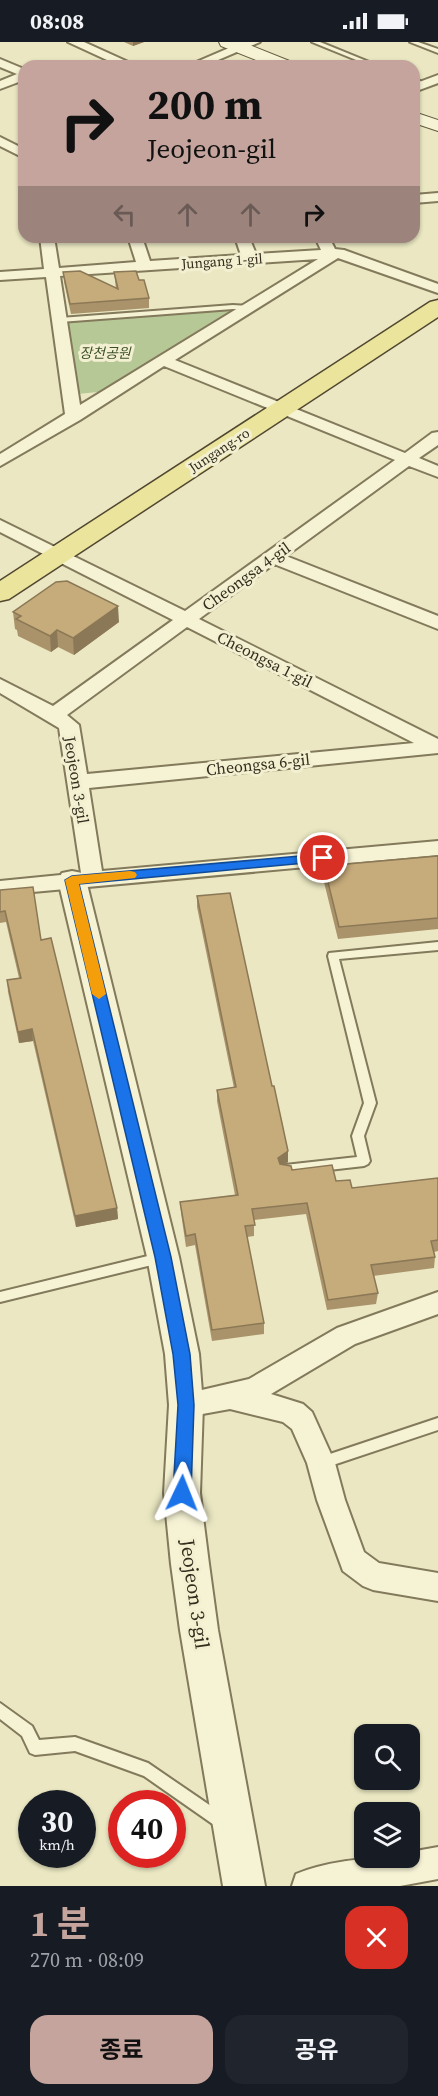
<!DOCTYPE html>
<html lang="ko">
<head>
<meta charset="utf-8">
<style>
	body { margin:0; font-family:"Source Serif 4","Noto Sans KR",serif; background:#20242c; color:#f1f3f6; height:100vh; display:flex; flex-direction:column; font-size:22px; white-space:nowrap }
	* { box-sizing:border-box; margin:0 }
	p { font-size:20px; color:#9ea1a6 }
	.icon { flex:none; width:33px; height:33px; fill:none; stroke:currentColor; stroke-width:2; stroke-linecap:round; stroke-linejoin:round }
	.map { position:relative; height:1844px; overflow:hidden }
	.side { display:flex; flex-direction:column; background:#171b24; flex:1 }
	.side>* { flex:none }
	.guide { position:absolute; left:18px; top:18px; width:402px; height:183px; border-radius:18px; box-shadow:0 2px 4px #0004; background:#c4a49c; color:#111; overflow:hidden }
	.fabs { position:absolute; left:354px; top:1682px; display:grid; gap:12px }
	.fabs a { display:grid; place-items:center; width:66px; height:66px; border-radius:12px; background:#171b24; box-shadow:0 2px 4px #0004; font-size:30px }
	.speed { position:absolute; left:18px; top:1748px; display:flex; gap:12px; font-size:30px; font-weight:700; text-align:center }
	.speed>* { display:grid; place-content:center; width:78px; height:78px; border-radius:50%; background:#171b24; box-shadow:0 2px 4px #0004; line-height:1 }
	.speed small { font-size:15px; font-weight:400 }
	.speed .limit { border:9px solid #d22; background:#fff; color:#111 }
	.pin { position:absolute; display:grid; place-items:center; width:51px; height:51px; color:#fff; margin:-26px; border:3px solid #fff; border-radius:50%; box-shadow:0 2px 6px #0007 }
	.me { position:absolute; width:66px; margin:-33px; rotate:2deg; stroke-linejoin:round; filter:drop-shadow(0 0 4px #0008) }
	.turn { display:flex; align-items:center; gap:21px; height:126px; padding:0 30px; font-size:27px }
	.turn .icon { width:78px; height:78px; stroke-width:2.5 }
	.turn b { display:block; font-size:42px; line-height:51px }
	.lanes { display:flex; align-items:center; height:57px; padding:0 30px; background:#0003; justify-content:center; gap:30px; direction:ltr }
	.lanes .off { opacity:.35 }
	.round { display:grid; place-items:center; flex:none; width:63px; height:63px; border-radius:18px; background:#20242c }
	.summary { display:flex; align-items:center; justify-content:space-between; height:102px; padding:0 30px }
	h1 { font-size:36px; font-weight:700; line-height:45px; color:#c4a49c }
	.button { display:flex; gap:12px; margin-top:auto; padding:12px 30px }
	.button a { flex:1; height:69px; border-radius:18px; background:#c4a49c; color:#111; font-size:24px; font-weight:700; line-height:69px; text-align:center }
	.button a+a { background:#20242c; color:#f1f3f6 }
	.status { display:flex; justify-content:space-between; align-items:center; height:42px; padding:0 30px; background:#171b24; direction:ltr }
	.status svg { height:16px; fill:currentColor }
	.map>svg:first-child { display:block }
	.green { fill:#b7c897 }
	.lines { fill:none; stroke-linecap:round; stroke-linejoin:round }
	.service-casing { stroke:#83795b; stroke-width:4 }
	.minor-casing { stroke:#83795b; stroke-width:4 }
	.tertiary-casing { stroke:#83795b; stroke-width:4 }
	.secondary-casing { stroke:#655a3e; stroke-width:2 }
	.primary-casing { stroke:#51462f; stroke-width:3 }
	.service { fill:#f6f3d5; fill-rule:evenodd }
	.minor { fill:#f6f3d5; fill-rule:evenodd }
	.tertiary { fill:#f6f3d5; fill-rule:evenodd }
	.secondary { fill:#f6f3d5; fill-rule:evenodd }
	.primary { fill:#ebe49c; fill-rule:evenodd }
	.wall { fill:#aa936a }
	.shaded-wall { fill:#8b7856 }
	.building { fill:#c6ab7b; stroke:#8b7856; stroke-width:1.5 }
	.route { fill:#1a73e8; stroke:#114b97; stroke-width:1.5 }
	.slow { fill:#f59e0b }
	.labels { text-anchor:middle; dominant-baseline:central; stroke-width:6; stroke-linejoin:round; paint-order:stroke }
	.far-street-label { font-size:14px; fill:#342d1e; stroke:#f2f0d1 }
	.far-park-label { font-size:14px; font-style:italic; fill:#3b4f26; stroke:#f2f0d1 }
	.street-label { font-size:16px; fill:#342d1e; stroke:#f2f0d1 }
	.near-street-label { font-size:20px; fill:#342d1e; stroke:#f2f0d1 }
</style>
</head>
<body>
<div class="status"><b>08:08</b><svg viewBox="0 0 49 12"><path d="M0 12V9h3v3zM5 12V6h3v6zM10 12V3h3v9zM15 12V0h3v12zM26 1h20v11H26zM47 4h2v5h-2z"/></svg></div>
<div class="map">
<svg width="438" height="1844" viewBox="0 0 438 1844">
	<rect width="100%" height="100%" fill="#eae7c2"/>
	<!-- green -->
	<path class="green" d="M222 267 231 270 107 349 78 352 64 280Z"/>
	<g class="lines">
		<!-- service casing -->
		<g class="service-casing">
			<path id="service" d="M312 0H320L379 24H371Z
				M410 0H418L438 7V11Z
				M414 37 425 41 426 42 423 44 414 41Z
				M233 263 249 264 253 266 249 268 233 267 60 280 56 278 60 276Z
				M438 900V908L339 917 376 1061 364 1094 370 1119 368 1122 364 1124 285 1133 281 1131 279 1128 281 1125 285 1123 357 1115 352 1094 364 1061 328 914 329 911Z
				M160 1211 164 1212 166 1216 164 1220 160 1221 0 1260V1250Z
				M438 1376V1388L321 1427 316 1425 314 1421 316 1417 321 1415Z
				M0 1661 32 1684 39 1698 75 1695 148 1721 227 1775 230 1780 227 1785 222 1788 217 1785 144 1734 75 1709 35 1713 30 1711 22 1694 0 1677Z"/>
		</g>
		<!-- minor casing -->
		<g class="minor-casing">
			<path id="minor" d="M68 0H84L137 24H120Z
				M243 0H260L204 24H187Z
				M0 17 24 27V38L0 47V39L17 32 0 25Z
				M438 33V41L414 50V42Z
				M0 95 24 107V116L0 104Z
				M438 151V159L414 161V153Z
				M40 195H54L59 226 136 220 128 195H142L150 219 241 213 235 195H249L256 212 321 208 315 195H329L335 207 344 208 438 242V251L338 216 175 318 405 411 432 391 438 390V403L419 416 438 424V435L409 424 286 514 438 574V587L274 522 199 577 438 697V711L89 746 102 829 438 799V813L0 853V839L81 831 59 686 0 651V637L53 664 173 578 0 490V478L185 569 395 418 164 324 80 378 0 424V412L65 372 46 235 0 238V230L44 227ZM318 217 80 363 60 234ZM187 585 414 701 87 732 79 683 67 673Z
				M438 1250V1272L355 1302 271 1352 303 1362 312 1370 335 1421 345 1458 364 1510 379 1521 438 1531V1559L373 1548 363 1544 343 1529 317 1458 307 1421 292 1387 283 1380 230 1367 186 1375 176 1372 172 1363 176 1354 249 1337 337 1286Z
				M438 1805V1837L400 1844H292L296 1832C330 1818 373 1815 410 1815V1810Z"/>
		</g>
		<!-- tertiary casing -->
		<g class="tertiary-casing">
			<path id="tertiary" d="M72 829 82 831 86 838 179 1215 199 1312 203 1363 200 1451 209 1522 218 1588 265 1844H223L180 1588 171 1522 164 1451 169 1363 165 1312 147 1215 58 838 62 831Z"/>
		</g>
		<!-- secondary casing -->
		<g class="secondary-casing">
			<path id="secondary" d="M219 0H242L292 20 295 24H271L221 4Z
				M414 70 438 78V89L414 81Z"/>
		</g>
		<!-- primary casing -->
		<g class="primary-casing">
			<path id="primary" d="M438 258V275L9 557 0 559V539L430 260Z"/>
		</g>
		<!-- service -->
		<use href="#service" class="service"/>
		<!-- minor -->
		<use href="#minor" class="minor"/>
		<!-- tertiary -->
		<use href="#tertiary" class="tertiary"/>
		<!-- secondary -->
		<use href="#secondary" class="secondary"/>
		<!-- primary -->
		<use href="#primary" class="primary"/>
	</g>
	<!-- wall -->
	<path class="wall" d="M124 0H144L133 4Z
		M63 230 116 247 114 230 139 238 149 256V266L71 272 64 240Z
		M13 570 119 580 74 613 58 605 51 610 18 594 17 588 15 587Z
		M438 814V887L338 897 323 836 324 824Z
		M0 848 41 898 117 1166 118 1177 76 1185 33 999 19 1001 8 950 7 938 19 936 6 880 0 881Z
		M197 854 288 1120 284 1123 292 1128 336 1139 352 1146 438 1136V1209L434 1210 435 1215 434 1226 373 1234 378 1251 376 1262 327 1268 306 1172 254 1178V1194L247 1195 264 1281V1292L212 1299 195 1203 186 1205 181 1171 180 1160 235 1153 217 1059V1048L234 1046 197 865Z"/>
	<!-- shaded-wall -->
	<path class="shaded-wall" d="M133 0H144L133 4Z
		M118 564 119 580 74 613 73 596Z
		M57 588 58 605 51 610 50 594Z
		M32 987 33 999 19 1001 18 990Z
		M288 1109V1120L277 1127 278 1116Z
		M117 1166 118 1177 76 1185 75 1174Z"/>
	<!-- building -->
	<path class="building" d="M80 229 118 247 114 230 136 229 139 238H144L149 256 70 262 63 230Z
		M67 539 118 564 73 596 57 588 50 594 16 577 21 574 13 570 56 540Z
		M438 814V876L339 885 324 824Z
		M33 845 41 898 51 896 117 1166 75 1174 32 987 18 990 7 938 21 936 5 869 0 870V848Z
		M230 851 272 1044H274L288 1109 278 1116 280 1122 291 1124 292 1128 332 1123 336 1139 350 1138 352 1146 438 1136V1198L431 1199 435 1215 371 1223 378 1251 328 1258 307 1161 252 1167 255 1183 245 1184 264 1281 212 1288 195 1192 186 1194 180 1160 238 1153 217 1048 236 1045 197 854Z"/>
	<!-- route -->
	<path class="route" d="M323 812 327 813 329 816 327 819 79 842 171 1215 190 1312 194 1363 191 1451 188 1457 182 1459 176 1457 173 1451 178 1363 173 1312 155 1215 65 838 72 834Z"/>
	<!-- slow -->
	<path class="slow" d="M130 829 135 830 137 833 135 836 79 842 106 952 99 957 92 952 65 838 72 834Z"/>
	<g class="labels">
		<!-- far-street labels -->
		<g class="far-street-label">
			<text transform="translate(222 219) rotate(-4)">Jungang 1-gil</text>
			<text transform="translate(219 408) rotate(-33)">Jungang-ro</text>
		</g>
		<!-- far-park labels -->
		<g class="far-park-label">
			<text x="105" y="311">장천공원</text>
		</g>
		<!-- street labels -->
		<g class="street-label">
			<text transform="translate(246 534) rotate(-36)">Cheongsa 4-gil</text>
			<text transform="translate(265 617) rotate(27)">Cheongsa 1-gil</text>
			<text transform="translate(258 722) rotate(-6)">Cheongsa 6-gil</text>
			<text transform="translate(77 738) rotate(81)">Jeojeon 3-gil</text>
		</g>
		<!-- near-street labels -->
		<g class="near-street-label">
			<text transform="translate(195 1552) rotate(82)">Jeojeon 3-gil</text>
		</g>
	</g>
</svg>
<div class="fabs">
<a><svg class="icon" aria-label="search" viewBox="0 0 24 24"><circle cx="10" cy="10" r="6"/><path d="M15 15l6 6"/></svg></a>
<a><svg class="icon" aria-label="layers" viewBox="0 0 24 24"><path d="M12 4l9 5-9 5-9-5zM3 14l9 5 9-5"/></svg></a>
</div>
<div class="speed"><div>30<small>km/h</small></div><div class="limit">40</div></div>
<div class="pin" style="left:323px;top:816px;background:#d93025"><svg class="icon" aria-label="arrive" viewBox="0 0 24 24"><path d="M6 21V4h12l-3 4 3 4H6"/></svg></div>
<svg class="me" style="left:182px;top:1451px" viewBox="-20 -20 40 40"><path d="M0-17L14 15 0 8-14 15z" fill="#1a73e8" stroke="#fff" stroke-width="4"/></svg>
<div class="guide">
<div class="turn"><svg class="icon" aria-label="right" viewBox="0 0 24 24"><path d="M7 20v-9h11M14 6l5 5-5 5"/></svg><div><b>200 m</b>Jeojeon-gil</div></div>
<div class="lanes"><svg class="icon off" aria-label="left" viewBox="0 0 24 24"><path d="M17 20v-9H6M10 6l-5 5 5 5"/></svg><svg class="icon off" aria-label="ahead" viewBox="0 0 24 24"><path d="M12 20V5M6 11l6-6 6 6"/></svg><svg class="icon off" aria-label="ahead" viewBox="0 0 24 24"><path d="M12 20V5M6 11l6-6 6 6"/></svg><svg class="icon" aria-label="right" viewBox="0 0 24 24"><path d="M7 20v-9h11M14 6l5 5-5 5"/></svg></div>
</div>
</div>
<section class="side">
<div class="summary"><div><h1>1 분</h1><p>270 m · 08:09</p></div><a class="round" style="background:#d93025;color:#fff"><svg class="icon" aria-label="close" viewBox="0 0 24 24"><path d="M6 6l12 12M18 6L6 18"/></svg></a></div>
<div class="button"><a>종료</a><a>공유</a></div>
</section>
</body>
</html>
